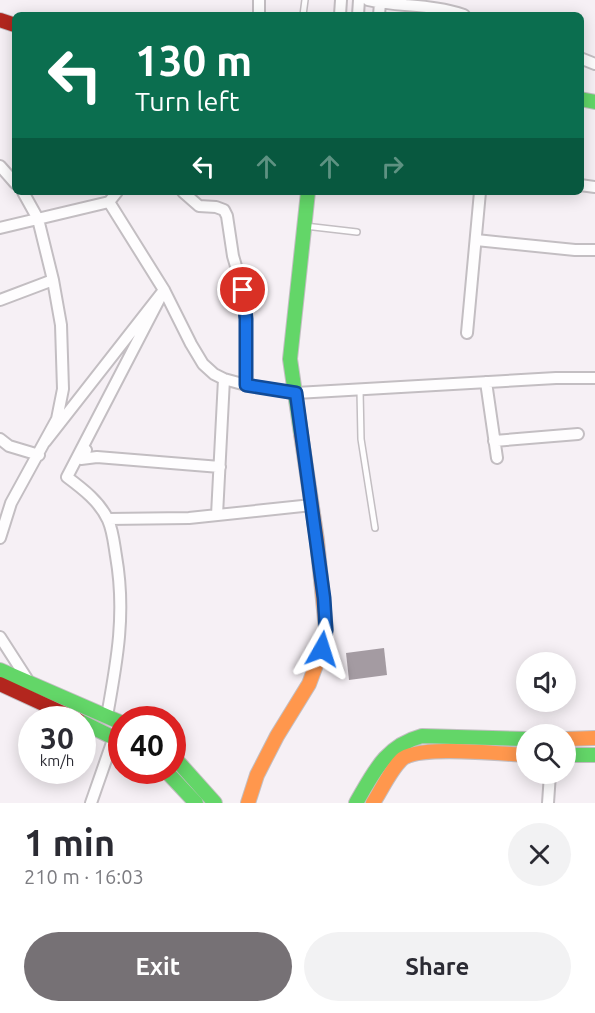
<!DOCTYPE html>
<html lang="en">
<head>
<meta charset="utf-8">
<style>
	body { margin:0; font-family:Ubuntu,sans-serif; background:#f2f2f3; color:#2b2b33; height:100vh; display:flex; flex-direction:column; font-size:22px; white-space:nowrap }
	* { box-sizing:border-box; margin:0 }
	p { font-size:20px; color:#7c7c81 }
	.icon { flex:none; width:33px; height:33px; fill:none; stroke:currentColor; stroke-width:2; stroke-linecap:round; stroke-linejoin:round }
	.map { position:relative; height:803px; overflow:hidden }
	.drawer { display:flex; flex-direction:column; background:#fff; flex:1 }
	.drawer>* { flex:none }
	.banner { position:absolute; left:12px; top:12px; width:572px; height:183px; border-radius:9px; box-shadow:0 3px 15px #0003; background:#0b6e4f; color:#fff; overflow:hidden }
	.buttons { position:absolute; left:516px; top:652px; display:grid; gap:12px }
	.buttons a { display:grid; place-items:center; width:60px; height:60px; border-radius:50%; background:#fff; box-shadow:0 3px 15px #0003; font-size:30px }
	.speed { position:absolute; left:18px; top:706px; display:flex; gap:12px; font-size:30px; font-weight:700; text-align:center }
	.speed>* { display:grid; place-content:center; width:78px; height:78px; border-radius:50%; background:#fff; box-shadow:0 3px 15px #0003; line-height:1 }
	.speed small { font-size:15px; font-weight:400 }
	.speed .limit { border:9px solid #d22; background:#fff; color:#111 }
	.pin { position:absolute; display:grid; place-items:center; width:51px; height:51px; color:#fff; margin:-26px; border:3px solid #fff; border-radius:50%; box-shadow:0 2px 6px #0007 }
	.me { position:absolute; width:66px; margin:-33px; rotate:6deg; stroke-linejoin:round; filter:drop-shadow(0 0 4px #0008) }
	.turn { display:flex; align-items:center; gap:21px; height:126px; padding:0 24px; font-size:27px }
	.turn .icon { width:78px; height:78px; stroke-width:2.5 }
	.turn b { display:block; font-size:42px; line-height:51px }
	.lanes { display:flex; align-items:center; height:57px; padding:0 24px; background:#0003; justify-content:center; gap:30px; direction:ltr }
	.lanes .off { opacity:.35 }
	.round { display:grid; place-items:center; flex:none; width:63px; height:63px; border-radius:32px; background:#f2f2f3 }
	.summary { display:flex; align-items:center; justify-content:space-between; height:102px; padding:0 24px }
	h1 { font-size:36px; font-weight:700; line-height:45px }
	.primary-button { display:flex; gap:12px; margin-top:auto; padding:12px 24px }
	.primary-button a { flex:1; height:69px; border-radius:36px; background:#767175; color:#fff; font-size:24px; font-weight:700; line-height:69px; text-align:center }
	.primary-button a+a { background:#f2f2f3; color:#2b2b33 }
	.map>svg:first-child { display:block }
	.building { fill:#a49ba2 }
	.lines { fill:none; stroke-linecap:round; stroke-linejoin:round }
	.lane-casing { stroke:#c3bec2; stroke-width:8 }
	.street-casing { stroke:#c3bec2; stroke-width:14 }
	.fast-casing { stroke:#c3bec2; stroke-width:16 }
	.slow-casing { stroke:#c3bec2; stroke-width:16 }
	.jam-casing { stroke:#c3bec2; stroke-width:16 }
	.lane { stroke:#fefdfe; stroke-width:5 }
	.street { stroke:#fefdfe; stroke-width:10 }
	.fast { stroke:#63d668; stroke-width:14 }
	.slow { stroke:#ff974d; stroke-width:14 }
	.jam { stroke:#b3261e; stroke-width:14 }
	.route-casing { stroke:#114b97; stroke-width:15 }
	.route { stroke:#1a73e8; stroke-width:10 }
</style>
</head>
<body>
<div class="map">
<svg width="595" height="803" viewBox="0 0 595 803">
	<rect width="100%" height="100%" fill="#f6f0f5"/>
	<!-- building -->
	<path class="building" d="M384 648 387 675 349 680 346 653Z"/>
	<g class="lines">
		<!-- lane casing -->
		<g class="lane-casing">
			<path id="lane" d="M303 15 305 0
				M305 226 357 232
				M360 390 361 439 375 528"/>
		</g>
		<!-- street casing -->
		<g class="street-casing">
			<path id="street" d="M368 0C400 7 433 4 464 15
				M259 15V0
				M340 15 341 0
				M358 15 359 0
				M379 15 380 3
				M580 58 595 64
				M0 166 15 183
				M580 185 595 187
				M183 192 199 206 216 207 224 210 227 216 233 256 243 290 246 319V385
				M109 202 164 290 191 344 203 364 214 374 224 379 246 385 296 393 556 378H595
				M0 228 109 202 117 192
				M476 240 575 250H595
				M0 300 53 280
				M467 333 480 192
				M486 382 497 458
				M0 439 9 446 39 455
				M494 441 578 434
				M45 442 164 290 67 477C83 489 100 502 108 520 113 531 114 544 116 556 126 613 117 661 107 716
				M86 450 81 459 97 457 220 467
				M217 515 224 379
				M108 519 189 518 312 505
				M0 538 11 503 57 419 63 389 61 325 53 280 38 219 23 192
				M0 637 29 682
				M91 803 114 737
				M548 803 550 774"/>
		</g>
		<!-- fast casing -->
		<g class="fast-casing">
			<path id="fast" d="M580 99 595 102
				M301 434 290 359 308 192
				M0 670 122 723
				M82 722 122 742
				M172 755 215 803
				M566 755H595
				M166 771 196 803
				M356 803C374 772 385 746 422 736L526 739"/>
		</g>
		<!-- slow casing -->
		<g class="slow-casing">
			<path id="slow" d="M566 739 595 738
				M248 803 257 775 277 736 309 684 322 649 326 630 317 540 301 434
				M373 803C382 789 390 771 401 760 417 744 501 754 526 755"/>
		</g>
		<!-- jam casing -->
		<g class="jam-casing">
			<path id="jam" d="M0 20 15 25
				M0 684 78 720"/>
		</g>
		<!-- lane -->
		<use href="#lane" class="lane"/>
		<!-- street -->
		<use href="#street" class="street"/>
		<!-- fast -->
		<use href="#fast" class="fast"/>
		<!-- slow -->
		<use href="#slow" class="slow"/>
		<!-- jam -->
		<use href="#jam" class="jam"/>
	</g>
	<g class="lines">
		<!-- route casing -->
		<g class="route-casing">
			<path id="route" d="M243 290 246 319V385L296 393 324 598 326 630 322 649"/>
		</g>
		<!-- route -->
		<use href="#route" class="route"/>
	</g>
</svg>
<div class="buttons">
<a><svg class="icon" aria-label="sound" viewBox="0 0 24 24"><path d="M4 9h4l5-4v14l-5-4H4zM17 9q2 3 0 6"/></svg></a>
<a><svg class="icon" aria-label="search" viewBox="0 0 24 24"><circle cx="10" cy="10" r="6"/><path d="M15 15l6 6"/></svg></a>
</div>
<div class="speed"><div>30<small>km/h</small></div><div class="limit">40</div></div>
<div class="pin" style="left:243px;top:290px;background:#d93025"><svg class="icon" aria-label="arrive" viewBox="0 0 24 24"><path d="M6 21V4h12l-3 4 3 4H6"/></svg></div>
<svg class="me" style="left:322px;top:649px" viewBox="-20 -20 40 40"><path d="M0-17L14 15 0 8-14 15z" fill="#1a73e8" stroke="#fff" stroke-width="4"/></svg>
<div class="banner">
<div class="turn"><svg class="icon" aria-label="left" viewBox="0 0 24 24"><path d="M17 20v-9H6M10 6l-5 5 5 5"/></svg><div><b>130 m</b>Turn left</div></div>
<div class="lanes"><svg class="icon" aria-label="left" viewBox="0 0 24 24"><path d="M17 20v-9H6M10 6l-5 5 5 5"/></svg><svg class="icon off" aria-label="ahead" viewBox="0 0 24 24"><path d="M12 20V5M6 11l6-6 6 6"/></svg><svg class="icon off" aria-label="ahead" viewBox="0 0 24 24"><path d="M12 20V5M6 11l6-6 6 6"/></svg><svg class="icon off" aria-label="right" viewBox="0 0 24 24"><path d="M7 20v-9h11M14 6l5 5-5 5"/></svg></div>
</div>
</div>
<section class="drawer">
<div class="summary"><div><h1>1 min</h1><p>210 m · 16:03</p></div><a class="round"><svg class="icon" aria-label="close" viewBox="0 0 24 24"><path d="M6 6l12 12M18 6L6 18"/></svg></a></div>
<div class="primary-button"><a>Exit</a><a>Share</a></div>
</section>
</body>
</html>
